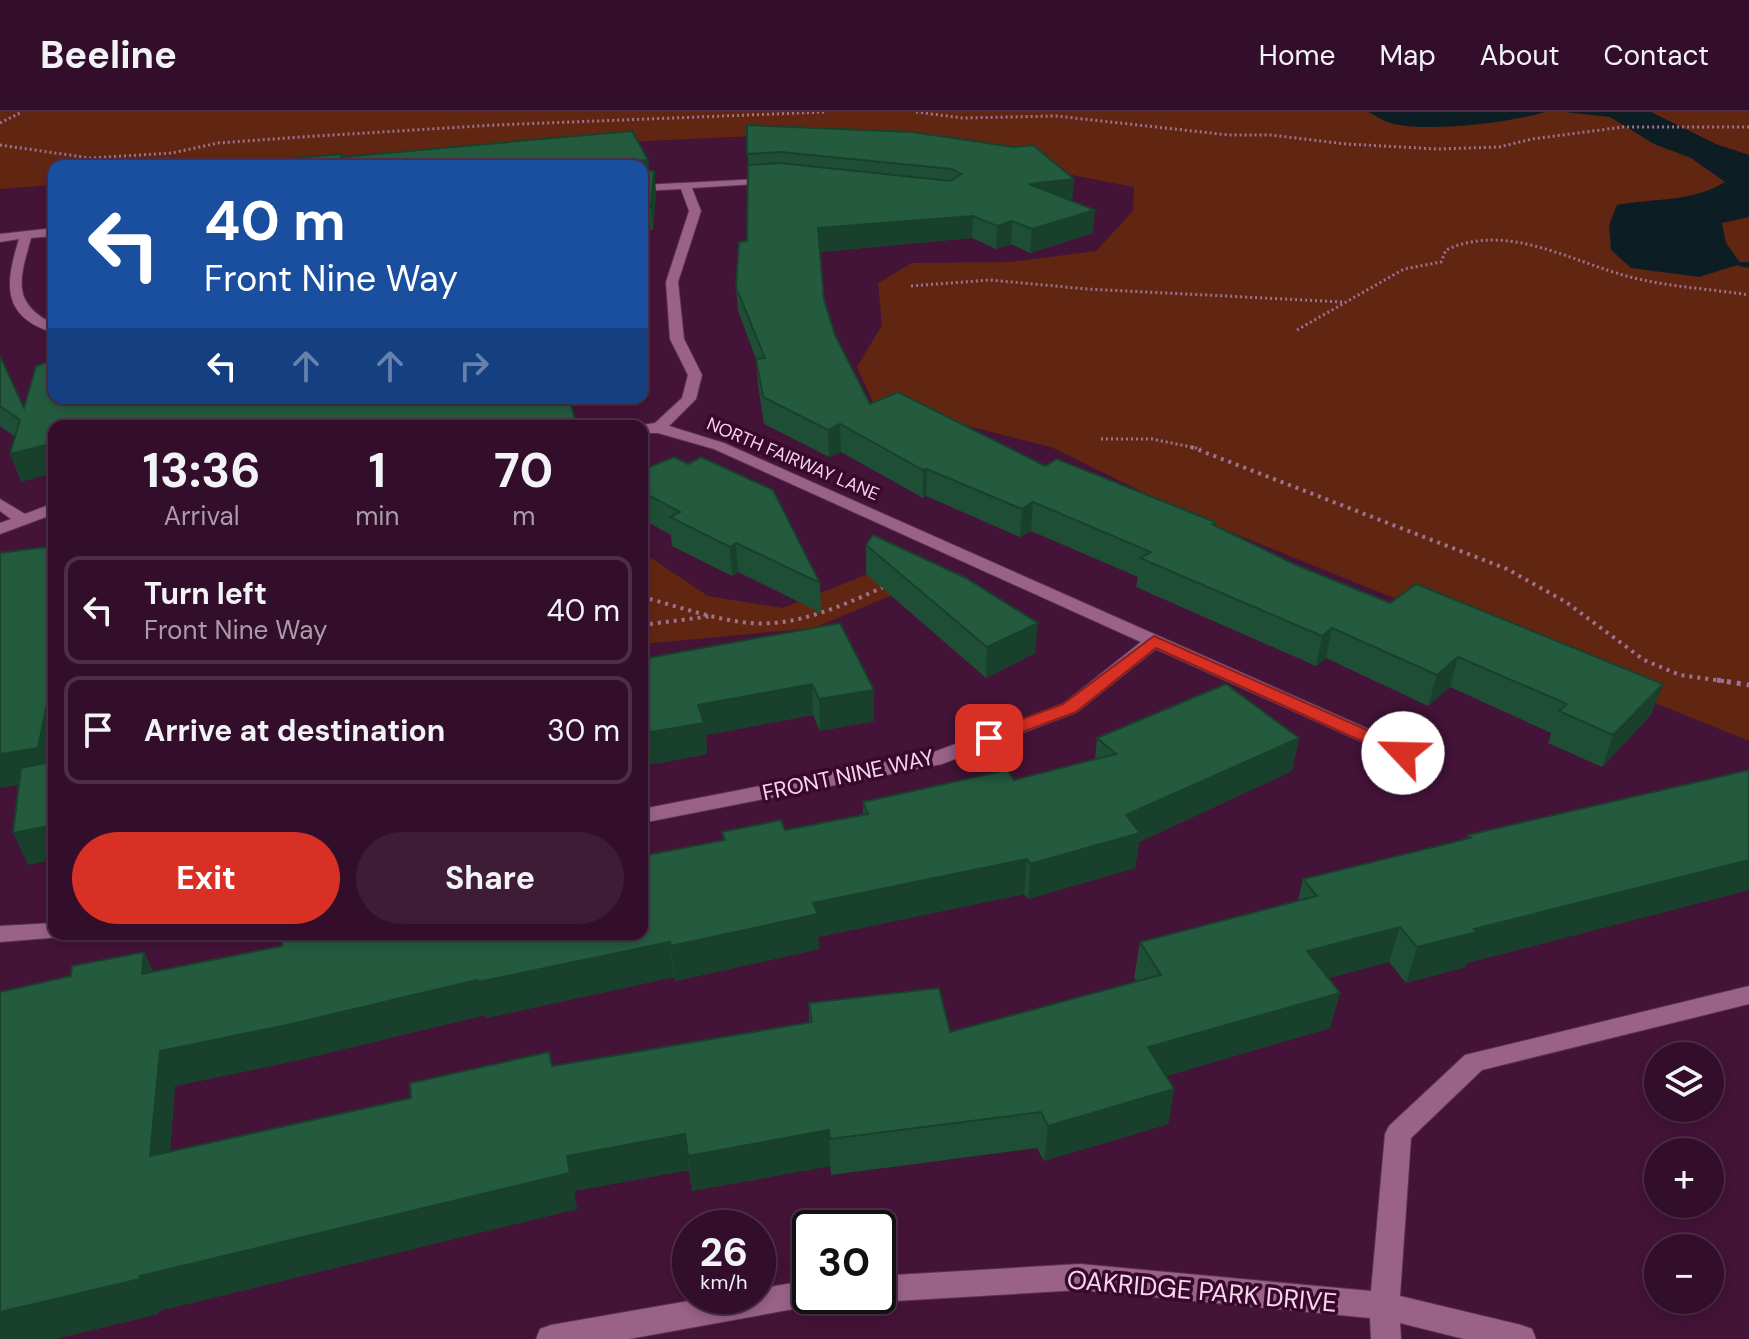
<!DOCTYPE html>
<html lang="en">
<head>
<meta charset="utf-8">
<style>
	body { margin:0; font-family:"DM Sans",sans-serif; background:#3e1c36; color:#f1f3f6; height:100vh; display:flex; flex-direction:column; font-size:30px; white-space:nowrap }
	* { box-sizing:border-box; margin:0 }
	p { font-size:26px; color:#a99ca8 }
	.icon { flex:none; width:44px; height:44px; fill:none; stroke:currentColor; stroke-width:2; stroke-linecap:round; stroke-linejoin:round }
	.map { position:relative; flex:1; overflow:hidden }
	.drawer { position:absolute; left:48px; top:308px; width:600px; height:520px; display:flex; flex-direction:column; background:#330e2a; border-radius:16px; box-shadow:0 4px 12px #0003,0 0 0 2px #4e2e47 }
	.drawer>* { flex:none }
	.hud { position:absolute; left:48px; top:48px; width:600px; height:244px; border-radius:16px; box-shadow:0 4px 12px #0003,0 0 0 2px #4e2e47; background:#1a4fa0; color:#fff; overflow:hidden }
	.buttons { position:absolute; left:1644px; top:930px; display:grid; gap:16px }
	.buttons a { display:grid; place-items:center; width:80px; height:80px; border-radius:50%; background:#330e2a; box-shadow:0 4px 12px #0003,0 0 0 2px #4e2e47; font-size:40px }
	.speed { position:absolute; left:672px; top:1098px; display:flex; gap:16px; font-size:40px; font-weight:700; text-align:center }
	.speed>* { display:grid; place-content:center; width:104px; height:104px; border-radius:50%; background:#330e2a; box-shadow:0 4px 12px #0003,0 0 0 2px #4e2e47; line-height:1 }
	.speed small { font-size:20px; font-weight:400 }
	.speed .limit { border:4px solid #111; border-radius:12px; background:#fff; color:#111 }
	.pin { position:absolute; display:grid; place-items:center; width:68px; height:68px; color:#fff; margin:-34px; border-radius:16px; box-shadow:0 4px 12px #0006 }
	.me { position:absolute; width:88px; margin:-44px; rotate:294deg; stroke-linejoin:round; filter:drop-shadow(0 0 6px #0008) }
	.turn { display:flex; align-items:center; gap:28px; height:168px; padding:0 24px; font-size:36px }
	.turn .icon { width:104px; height:104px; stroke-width:2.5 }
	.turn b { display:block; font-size:56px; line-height:68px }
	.lanes { display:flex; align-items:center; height:76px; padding:0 24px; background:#0003; justify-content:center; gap:40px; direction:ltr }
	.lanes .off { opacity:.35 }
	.eta { display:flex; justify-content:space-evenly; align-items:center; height:136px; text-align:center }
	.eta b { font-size:48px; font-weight:700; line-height:56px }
	.primary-button { display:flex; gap:16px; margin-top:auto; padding:16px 24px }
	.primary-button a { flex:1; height:92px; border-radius:48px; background:#d93025; color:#fff; font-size:32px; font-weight:700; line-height:92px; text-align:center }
	.primary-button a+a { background:#3e1c36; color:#f1f3f6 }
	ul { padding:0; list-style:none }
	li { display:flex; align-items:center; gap:24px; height:108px; margin:0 16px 12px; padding:0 8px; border:4px solid #4e2e47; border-radius:16px }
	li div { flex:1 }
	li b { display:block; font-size:30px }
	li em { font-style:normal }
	header { display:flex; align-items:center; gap:48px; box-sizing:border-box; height:112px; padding:0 40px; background:#330e2a; border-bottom:2px solid #4e2e47 }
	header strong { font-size:38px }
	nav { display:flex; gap:44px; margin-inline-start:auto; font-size:28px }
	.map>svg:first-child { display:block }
	.green { fill:#612612 }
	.water { fill:#0c1e23 }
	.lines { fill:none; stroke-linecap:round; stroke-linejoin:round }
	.stream { fill:#0c1e23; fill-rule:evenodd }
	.minor-casing { stroke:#593350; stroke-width:2 }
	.path-far2 { stroke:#9b7290; stroke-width:3; stroke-dasharray:2 3; stroke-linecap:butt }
	.path-far1 { stroke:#9b7290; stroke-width:4; stroke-dasharray:3 5; stroke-linecap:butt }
	.path { stroke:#9b7290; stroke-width:5; stroke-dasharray:4 6; stroke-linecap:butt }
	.minor { fill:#9a6289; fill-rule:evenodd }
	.wall { fill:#1f4e36 }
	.shaded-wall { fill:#19402c }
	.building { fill:#245b3f; stroke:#19402c; stroke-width:2 }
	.route { fill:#d93025; stroke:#8d1f18; stroke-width:2 }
	.labels { text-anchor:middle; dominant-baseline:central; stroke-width:7; stroke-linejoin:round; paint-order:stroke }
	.far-street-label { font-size:18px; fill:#f6d6eb; stroke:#39082d }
	.street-label { font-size:22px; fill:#f6d6eb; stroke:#39082d }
	.near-street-label { font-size:26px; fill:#f6d6eb; stroke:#39082d }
</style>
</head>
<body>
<header>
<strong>Beeline</strong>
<nav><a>Home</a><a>Map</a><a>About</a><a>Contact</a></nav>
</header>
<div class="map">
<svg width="1749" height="1227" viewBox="0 0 1749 1227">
	<rect width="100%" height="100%" fill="#441338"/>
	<!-- green -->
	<path class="green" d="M0 0H1749V629L1198 407 1051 335 873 290 857 255 882 213 878 171 912 151 1010 150 1096 139 1133 99 1134 75 1020 53 796 22 646 29 285 54H54V73L0 77Z
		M642 440 708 484 783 496 908 446 949 459 814 516 642 532Z"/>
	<!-- water -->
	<path class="water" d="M1368 0H1545C1510 11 1425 21 1390 11 1383 9 1375 3 1368 0Z
		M1564 0H1651L1716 32 1749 43V105L1722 111 1726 131 1741 152 1699 165 1631 156 1611 138 1609 113 1617 93C1654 86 1693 90 1725 70L1691 46 1654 32 1610 5Z"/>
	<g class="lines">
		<!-- stream -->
		<path class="stream" d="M1738 150H1749V156L1738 154Z"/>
		<!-- minor casing -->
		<g class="minor-casing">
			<path id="minor" d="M776 66V70L772 71 692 76 701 99 678 170 684 227 702 263 696 287 669 314 724 331 1438 648 1441 653 1438 658H1424L1156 537 1077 600 942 652 642 711V697L931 641 1063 592 1141 530 714 337 658 321H642V314H636L655 311 682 286 688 263 670 227 666 170 689 99 681 77 642 79V73Z
				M54 116V124L31 126C20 166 10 191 54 212V221C1 205 5 172 19 127L0 130V122Z
				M569 309H587L595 314H561Z
				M0 387 25 402 54 391V402L0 422V411L11 407 0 399Z
				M54 811V822H64L62 825 0 830V814Z
				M1749 874V892L1482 958 1411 1026 1400 1184 1521 1213 1532 1217 1536 1227H1464L1400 1211 1401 1227H1371L1370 1206 1080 1178 878 1190 867 1184H878V1164L1080 1152 1371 1179 1385 1022 1389 1014 1465 943Z
				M810 1168V1184H823L820 1190 810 1194 629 1227H536L540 1217 551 1213 717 1184H758V1177Z"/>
		</g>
		<!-- path-far2 -->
		<path class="path-far2" d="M916 0 963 6 1056 4 1229 23H1271L1346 32 1437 37 1499 35 1532 27 1623 15H1749
			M0 11 22 0
			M0 33 90 46 172 41 218 31 301 25 495 13 825 0
			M911 174 990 168 1087 177 1343 190
			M1297 218 1404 157 1441 150 1446 138C1508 109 1573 151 1634 166 1671 175 1711 177 1749 183
			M1101 327H1152L1201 337"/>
		<!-- path-far1 -->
		<path class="path-far1" d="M1191 335 1507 457 1566 490 1644 548 1680 563 1730 570
			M642 485C678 494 714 508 751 511 798 515 846 492 888 473
			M642 513 712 504"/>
		<!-- path -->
		<path class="path" d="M1717 568 1749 573"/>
		<!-- minor -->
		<use href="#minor" class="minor"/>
	</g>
	<!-- wall -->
	<path class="wall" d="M747 13 1074 67 1072 89 1093 121 1030 141 1011 132 996 137 972 126 820 140 824 188 835 223 870 292 1045 354 1215 410V414L1294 452 1651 603 1602 655 1548 631 1551 621 1450 575 1428 594 1326 546 1316 554 1136 475 1138 465 1031 419 1020 425 926 384 923 386 841 340 829 345 764 312 758 273 756 247 738 199 736 175 747 129 748 53Z
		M632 19 648 48 649 59H654L656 81 653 118H642V54H253L255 49 342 42V45Z
		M0 244 24 296 637 288 54 314 21 370 15 325 0 314Z
		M642 358 820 471 821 501 738 460 732 464 672 434 671 423 642 407Z
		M866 433 1035 541 986 566 866 462Z
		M642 547 874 578V609L820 619 813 603 706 623 707 642 649 653 644 637H642Z
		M1097 626H1299L1292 659 1139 730 1135 756 1028 787 1024 782 818 825 819 837 675 869 674 865 486 906 485 903 299 948 175 974 170 1039 552 954 809 910V891L950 920 1137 869 1134 866 1140 830 1298 789 1303 767 1466 728 1468 723 1749 658V778L1467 851 1465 855 1406 871 1389 850 1328 866 1340 881 1330 916 1166 964 1174 977 1168 1012 1044 1049 1037 1036 831 1063 830 1054 692 1079 689 1058 574 1079 577 1097 158 1199V1202L55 1227H0L71 864 144 840 153 860 642 822 723 728 722 720 785 718 863 702V690L1014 668 1095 647Z"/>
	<!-- shaded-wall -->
	<path class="shaded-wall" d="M648 48 650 70 642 71V54H638V49Z
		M654 59 656 81 653 118 651 95Z
		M1074 67 1072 89 1029 72Z
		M1095 98 1093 121 1030 141 1032 117Z
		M973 104 972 126 819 140 818 116Z
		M1012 109 1011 132 996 137 997 114Z
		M556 286H637V288L568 295 570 306 554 287Z
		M840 312 841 340 829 345 828 318Z
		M54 331V361L21 370 10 342Z
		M927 357 926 384 923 386V358Z
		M1033 390 1031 419 1020 425 1022 397Z
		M736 431 738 460 732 464 730 435Z
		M1038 511 1035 541 986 566 987 535Z
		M1332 516 1326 546 1316 554 1322 524Z
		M1458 545 1450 575 1428 594 1437 563Z
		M54 558V654L52 667 0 676V642Z
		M812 572 813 603 706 623 707 642 649 653 645 621 698 593Z
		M1663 572 1651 603 1602 655 1613 623Z
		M874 578V609L820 619 819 587Z
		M1299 626 1292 659 1139 730 1135 756 1028 787 1030 752 1126 703Z
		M54 713V748L28 753 13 721Z
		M1027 747 1024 782 818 825 819 837 675 869 671 834 813 791Z
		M1749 748V778L1467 851 1465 855 1406 871 1417 835 1474 817Z
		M1400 815 1389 850 1299 874 1307 839Z
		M670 830 674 865 486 906 485 903 299 948 175 974 167 1079 150 1044 160 939 477 868Z
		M144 840 159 875 142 862Z
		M1340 881 1330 916 1143 971 1148 935Z
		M1174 977 1168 1012 1044 1049 1048 1014Z
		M829 1018 830 1054 692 1079 688 1044Z
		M685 1022 689 1058 574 1079 577 1097 158 1199V1202L55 1227H0V1200L140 1164 567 1044Z"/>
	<!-- building -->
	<path class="building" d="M747 13 912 20 1014 35 1033 33 1074 67 1029 72 1095 98 1032 117 1012 109 997 114 973 104 818 116 824 188 835 223 870 292 898 280 1045 354 1057 347 1215 410 1212 412 1294 452 1390 491 1416 472 1663 572 1613 623 1559 599 1567 592 1458 545 1437 563 1332 516 1322 524 1140 446 1151 440 1033 390 1022 397 927 357 923 358 840 312 828 318 763 285 756 247 765 246 736 175 739 130 747 129 748 53 780 51 951 69 961 62 952 57 781 40 747 42Z
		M632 19 648 48 638 49V54H253L255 49 342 42 341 45Z
		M642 59H654L651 95H642Z
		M0 244 24 296 36 254 54 248V286H556L554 287 557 290H570L577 314H126V313L54 314V331L10 342 20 308 0 294Z
		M674 345 688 352 701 345 773 378 820 471 736 431 730 435 670 405 680 400 642 380V358Z
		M873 423 966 466 1038 511 987 535 866 433Z
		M54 434V558L38 636 0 642V441Z
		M840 511 874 578 819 587 812 572 698 593 704 611 645 621 642 611V547Z
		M1226 572 1299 626 1126 703 1140 721 1030 752 1027 747 813 791 818 802 671 834 670 830 478 870 477 868 287 913 160 939 150 1044 411 986 410 971 549 940 552 954 812 910 809 891 939 876 950 920 1161 863 1140 830 1317 784 1303 767 1471 726 1468 723 1749 658V748L1474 817 1477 820 1417 835 1400 815 1307 839 1340 881 1148 935 1174 977 1048 1014 1041 1000 830 1027 829 1018 688 1044 685 1022 567 1044 570 1061 140 1164V1167L0 1200V880L71 864 72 854 144 840 142 862 282 834V822H642V744L725 728 722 720 781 708 785 718 868 702 863 690 1007 658 1014 668 1116 642 1097 626Z
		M54 649V713L13 721 21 656Z"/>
	<!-- route -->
	<path class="route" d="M1154 524 1410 637 1413 641 1410 645H1397L1156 536 1076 600 995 630 989 632 979 626 982 622 1063 592Z"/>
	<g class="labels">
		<!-- far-street labels -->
		<g class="far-street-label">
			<text transform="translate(793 347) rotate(23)">NORTH FAIRWAY LANE</text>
		</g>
		<!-- street labels -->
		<g class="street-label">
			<text transform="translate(848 663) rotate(-12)">FRONT NINE WAY</text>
		</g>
		<!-- near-street labels -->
		<g class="near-street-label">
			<text transform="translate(1202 1179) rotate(5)">OAKRIDGE PARK DRIVE</text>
		</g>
	</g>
</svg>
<div class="buttons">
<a><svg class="icon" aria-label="layers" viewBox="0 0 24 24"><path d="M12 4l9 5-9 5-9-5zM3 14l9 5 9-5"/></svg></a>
<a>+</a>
<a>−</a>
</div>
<div class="speed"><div>26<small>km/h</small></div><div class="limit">30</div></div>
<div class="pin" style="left:989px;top:626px;background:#d93025"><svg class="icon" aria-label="arrive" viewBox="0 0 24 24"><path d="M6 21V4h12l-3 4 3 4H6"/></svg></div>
<svg class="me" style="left:1403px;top:641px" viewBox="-20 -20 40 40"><circle r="19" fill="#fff"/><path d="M0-13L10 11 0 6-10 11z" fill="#d93025"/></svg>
<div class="hud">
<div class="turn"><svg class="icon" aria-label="left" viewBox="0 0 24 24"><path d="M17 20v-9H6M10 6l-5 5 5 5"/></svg><div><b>40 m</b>Front Nine Way</div></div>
<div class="lanes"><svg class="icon" aria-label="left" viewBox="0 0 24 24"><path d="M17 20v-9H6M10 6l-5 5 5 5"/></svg><svg class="icon off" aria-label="ahead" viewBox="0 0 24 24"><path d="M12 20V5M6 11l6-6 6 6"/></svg><svg class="icon off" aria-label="ahead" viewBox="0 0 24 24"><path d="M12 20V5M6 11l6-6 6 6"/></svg><svg class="icon off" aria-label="right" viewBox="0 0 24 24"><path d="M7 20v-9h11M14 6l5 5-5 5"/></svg></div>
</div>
<section class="drawer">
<div class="eta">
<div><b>13:36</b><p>Arrival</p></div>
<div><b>1</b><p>min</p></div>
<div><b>70</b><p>m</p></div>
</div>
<ul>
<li><svg class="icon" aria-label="left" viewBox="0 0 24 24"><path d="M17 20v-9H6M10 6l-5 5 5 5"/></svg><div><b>Turn left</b><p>Front Nine Way</p></div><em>40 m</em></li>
<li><svg class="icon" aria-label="arrive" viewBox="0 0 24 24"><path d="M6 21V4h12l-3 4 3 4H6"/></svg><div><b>Arrive at destination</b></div><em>30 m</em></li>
</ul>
<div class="primary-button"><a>Exit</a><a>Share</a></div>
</section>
</div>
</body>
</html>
